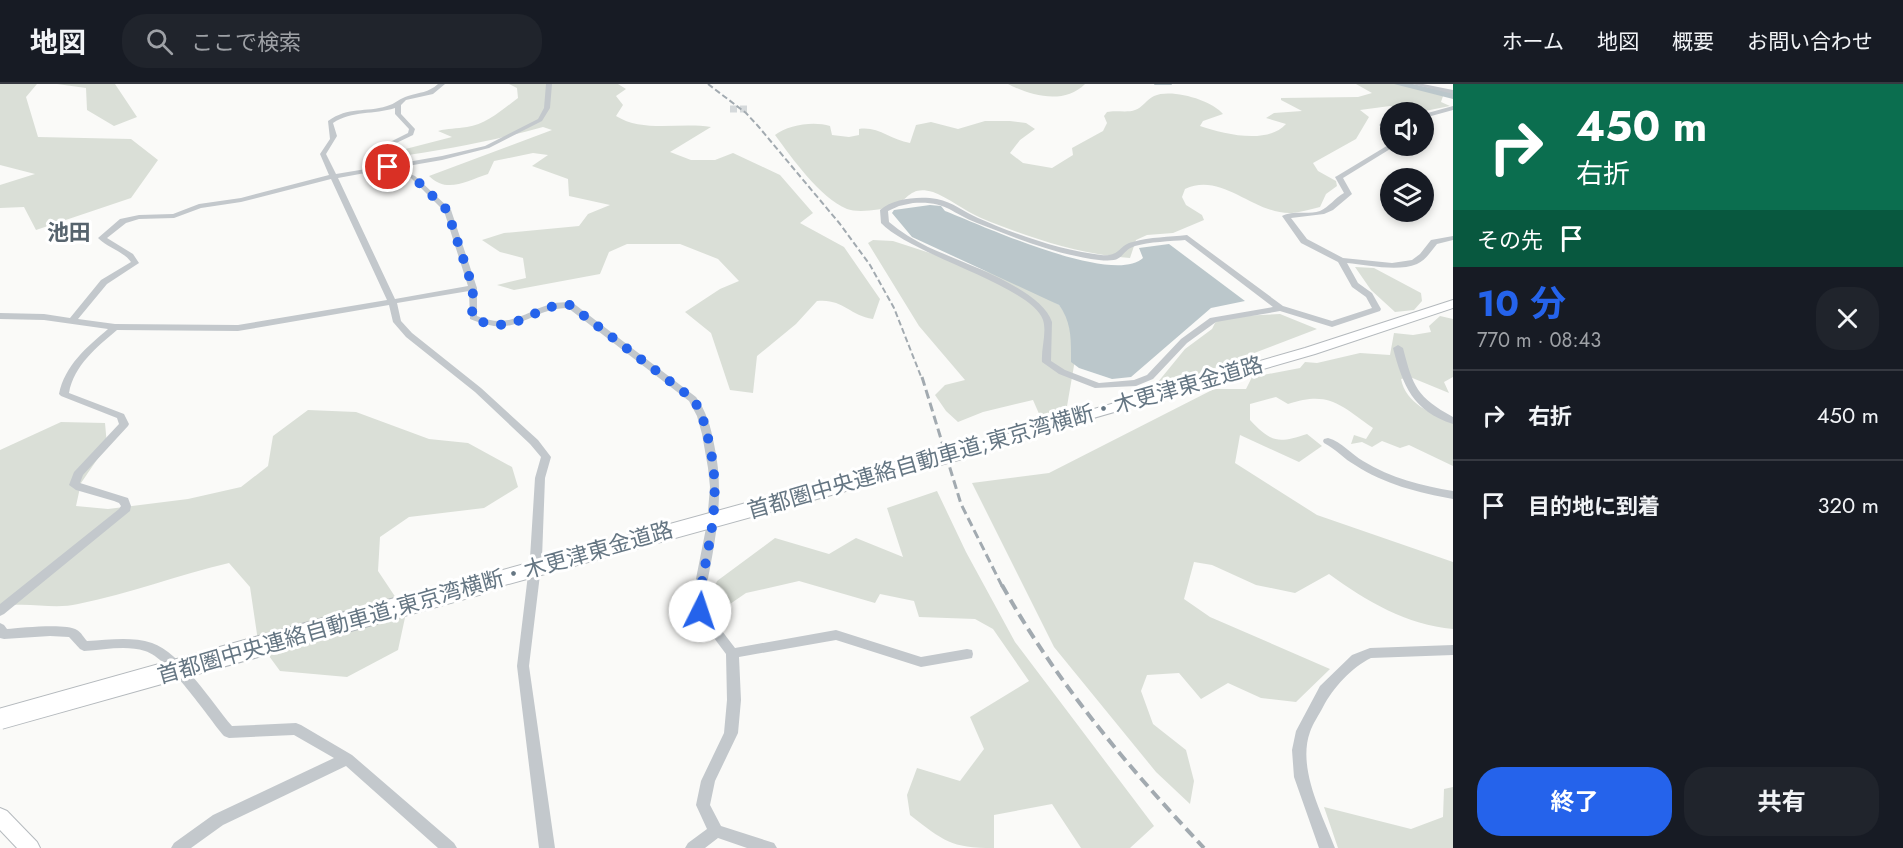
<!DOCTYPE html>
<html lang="ja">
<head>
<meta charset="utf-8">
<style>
	body { margin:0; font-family:Jost,"Noto Sans JP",sans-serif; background:#20242c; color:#f1f3f6; height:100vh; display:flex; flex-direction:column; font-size:22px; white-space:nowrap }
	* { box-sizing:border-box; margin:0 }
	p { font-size:20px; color:#9ea1a6 }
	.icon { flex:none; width:33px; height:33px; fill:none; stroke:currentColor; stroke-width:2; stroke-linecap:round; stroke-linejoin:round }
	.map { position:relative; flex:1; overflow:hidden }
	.side { display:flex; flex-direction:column; background:#171b24; width:450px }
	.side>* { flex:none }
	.guide { background:#0b6e4f; color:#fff; overflow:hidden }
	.controls { position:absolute; left:1380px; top:18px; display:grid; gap:12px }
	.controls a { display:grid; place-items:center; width:54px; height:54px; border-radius:50%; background:#171b24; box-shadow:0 3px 9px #0003; font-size:30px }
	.pin { position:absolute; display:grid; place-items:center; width:51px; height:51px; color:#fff; margin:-26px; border:3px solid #fff; border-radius:50%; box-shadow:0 2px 6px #0007 }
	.me { position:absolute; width:66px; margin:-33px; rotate:4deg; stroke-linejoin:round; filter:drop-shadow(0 0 4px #0008) }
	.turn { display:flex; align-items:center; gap:21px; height:126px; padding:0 24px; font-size:27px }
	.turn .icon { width:78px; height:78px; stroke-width:2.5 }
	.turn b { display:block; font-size:42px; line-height:51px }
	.then { display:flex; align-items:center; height:57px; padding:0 24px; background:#0003; gap:12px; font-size:22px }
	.round { display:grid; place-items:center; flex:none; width:63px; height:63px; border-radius:24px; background:#20242c }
	.headline { display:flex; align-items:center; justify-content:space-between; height:102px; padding:0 24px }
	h1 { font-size:36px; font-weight:700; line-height:45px; color:#2563eb }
	.button { display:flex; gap:12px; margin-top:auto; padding:12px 24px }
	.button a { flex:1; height:69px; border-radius:24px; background:#2563eb; color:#fff; font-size:24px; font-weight:700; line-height:69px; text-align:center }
	.button a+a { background:#20242c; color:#f1f3f6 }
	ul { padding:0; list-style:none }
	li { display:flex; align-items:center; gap:18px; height:90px; padding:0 24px; border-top:2px solid #363941 }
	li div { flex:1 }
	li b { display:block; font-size:22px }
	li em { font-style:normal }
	header { display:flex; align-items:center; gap:36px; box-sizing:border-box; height:84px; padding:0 30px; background:#171b24; border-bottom:2px solid #363941 }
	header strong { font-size:28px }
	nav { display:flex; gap:33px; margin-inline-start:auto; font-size:21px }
	.search { width:420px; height:54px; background:#20242c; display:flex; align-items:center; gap:15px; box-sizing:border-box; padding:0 21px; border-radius:24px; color:#9ea1a6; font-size:22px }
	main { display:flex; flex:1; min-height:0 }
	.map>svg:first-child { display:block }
	.green { fill:#dadfd7 }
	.water { fill:#bbc7cb }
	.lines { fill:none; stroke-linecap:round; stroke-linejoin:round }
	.stream { stroke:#bbc7cb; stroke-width:2 }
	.river { fill:#bbc7cb; fill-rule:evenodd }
	.minor-tunnel { stroke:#d5d9db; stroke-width:7; stroke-dasharray:7 3; stroke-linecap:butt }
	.major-casing { stroke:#b5babe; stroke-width:2 }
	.highway-casing { stroke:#b4b9bd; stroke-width:2 }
	.minor { fill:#c3c8cc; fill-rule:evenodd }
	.major { fill:#fff; fill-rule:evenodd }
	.highway { fill:#fff; fill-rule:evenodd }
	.rail-far2 { stroke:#a2aab0; stroke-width:2; stroke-dasharray:6 3; stroke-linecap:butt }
	.rail-far1 { stroke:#a2aab0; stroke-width:3; stroke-dasharray:9 4.5; stroke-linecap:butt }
	.rail { stroke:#a2aab0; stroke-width:4; stroke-dasharray:11 6; stroke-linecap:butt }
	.highway-bridge-far1-casing { stroke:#b4b9bd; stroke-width:17; stroke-linecap:butt }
	.highway-bridge-casing { stroke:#b4b9bd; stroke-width:22; stroke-linecap:butt }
	.highway-bridge-far1 { stroke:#fff; stroke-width:15 }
	.highway-bridge { stroke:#fff; stroke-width:20 }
	.route { stroke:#2563eb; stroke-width:10; stroke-dasharray:0 18 }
	.labels { text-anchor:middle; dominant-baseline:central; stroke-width:6; stroke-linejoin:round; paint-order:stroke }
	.far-quarter-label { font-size:22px; font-weight:bold; fill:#57646e; stroke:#fff }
	.street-label { font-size:22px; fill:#657683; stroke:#fff }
</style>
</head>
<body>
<header>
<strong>地図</strong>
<div class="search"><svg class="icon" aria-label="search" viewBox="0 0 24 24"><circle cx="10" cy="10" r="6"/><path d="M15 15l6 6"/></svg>ここで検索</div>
<nav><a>ホーム</a><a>地図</a><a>概要</a><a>お問い合わせ</a></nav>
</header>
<main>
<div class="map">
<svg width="1453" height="764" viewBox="0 0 1453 764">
	<rect width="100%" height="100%" fill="#fafaf8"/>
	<!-- green -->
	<path class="green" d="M0 0H37L26 13 38 53 131 55 158 76 131 114 36 146 24 123 0 124V101L35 90 0 81Z
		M57 0H115L137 33 114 42 87 26 86 4Z
		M509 0H618L626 5 616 12 623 21 616 32C643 49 680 38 711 43L670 68 691 76H715L733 69 780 91 813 129 800 139 844 163 880 215 873 235C849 231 842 214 817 217L796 240 757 272 753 309 730 306 711 249 685 228 720 205 739 197 718 175 680 160H627L609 168 600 190 514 206 497 201 526 194 523 174 500 168 482 156 504 149 579 142 588 130 610 121 569 112 568 95 532 82 548 71 533 69 494 77 488 90C466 97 447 110 429 92L552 46 543 43C492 57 445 66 393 73L390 69 452 53 438 47C448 44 456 45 467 43 486 41 503 25 518 14L517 4Z
		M1008 0H1085C1064 21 1031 12 1008 0Z
		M1356 0H1407L1444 9 1441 18 1450 22 1420 28 1390 22 1360 26 1369 33 1356 55 1313 79 1318 87 1336 97 1337 102 1326 110 1320 123C1311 125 1301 128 1292 129 1254 131 1222 87 1185 105L1182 113 1186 121 1202 131 1204 136 1173 149 1147 151 1136 156 1130 174C1080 171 1027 153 981 134 965 127 947 113 933 108 909 101 909 117 892 122 882 126 857 129 847 125 820 114 792 74 775 51 788 41 813 37 830 42L832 51 849 53 859 51V45C878 42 891 56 910 59L916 41 931 38 958 45 985 37H1010L1026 39 1035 45 1020 56 1010 69 1023 79 1052 84 1073 71 1072 64 1103 47 1107 39 1104 32 1107 28C1115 26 1128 29 1135 26 1142 24 1147 15 1154 12 1171 4 1212 16 1223 30L1203 37 1200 42C1224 50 1267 61 1286 40L1266 34 1274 29 1302 27 1281 16V14L1358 13 1372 9Z
		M873 156 893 157 1013 196 1059 221 1067 232 1076 270 1066 328 1057 337 1040 332 1033 316 983 328 958 338 946 327 935 311 945 301 965 296 919 242 868 159Z
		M1355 183 1374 184 1421 209 1422 217 1414 226 1395 228 1371 206Z
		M1280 230 1317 245 1149 309 1185 265 1212 245 1218 233Z
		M1440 232 1453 235V293L1444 298 1449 309 1410 293 1401 295C1406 320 1431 329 1453 339V382L1409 361 1400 364 1382 357 1372 363 1362 358 1351 360 1354 351 1366 355 1373 344C1341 322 1330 306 1288 320L1276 313 1250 320V336C1271 358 1277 360 1307 350L1322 362 1299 378 1240 351 1235 379 1317 431 1453 478V545C1407 541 1366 517 1329 490L1295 509 1256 501 1212 481 1194 478 1184 515 1210 533 1330 585 1296 618 1261 614 1228 599 1201 615 1179 589 1147 591 1141 607 1153 640 1186 666 1194 697 1190 720 1156 688 1054 563 972 399 1049 389 1214 305H1246L1252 293 1300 284 1305 278 1317 279 1360 269 1390 271 1394 249 1413 251 1431 248 1429 242Z
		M308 326 356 328 429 355 468 359 512 383 518 403 484 424 409 433 380 453 378 487 406 529 398 566 347 593 280 587 258 557 250 503 229 479C178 491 129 510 78 520 53 526 26 517 0 523V366L61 338 105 339 107 361 81 399 76 422 108 425 188 415 241 403 268 382 273 352Z
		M937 407 966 468 1015 558 1154 742 1130 764H1081L1052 720 994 731V764C950 764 944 757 910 731L907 711 917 684 960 697 984 665 970 633 1029 597 993 545 975 535 919 533 914 517 880 510 875 519 799 497 746 509 714 531 709 519 717 497 775 454 829 470 856 454 903 473 887 424Z
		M1453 703V764H1338L1324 723 1411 745 1443 733 1444 705Z"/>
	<!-- water -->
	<path class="water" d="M930 121 941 122 945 127C981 141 1113 202 1143 174L1139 164 1169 160 1245 217 1211 224 1131 293 1112 295 1079 284 1071 278C1071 256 1072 239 1059 221L912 153 892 129 894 126Z"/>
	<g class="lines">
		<!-- stream -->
		<path class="stream" d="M1155 0H1171"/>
		<!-- river -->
		<path class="river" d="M1394 0H1413L1453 9V15Z"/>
		<!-- minor-tunnel -->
		<path class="minor-tunnel" d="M730 25H750"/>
		<!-- major casing -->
		<g class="major-casing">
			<path id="major" d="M0 724 7 727 37 758 40 764H17L0 746Z"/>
		</g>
		<!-- highway casing -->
		<g class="highway-casing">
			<path id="highway" d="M1453 216V224L1315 270 986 365 981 367 974 362 976 359 1305 264Z"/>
		</g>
		<!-- minor -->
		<path class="minor" d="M438 0H445L433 10 406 16 401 21V30L415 45 413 51 388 63 382 70 390 81 442 72 485 62 538 35 544 24 546 0H552L550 24 542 37 489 64 442 76 396 84 415 92 451 126 477 204V232C519 250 535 213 573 219L696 313C706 327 711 343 714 360 726 413 714 463 704 515L706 526 735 564 836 546 921 573 967 565 972 566 973 570 972 574 967 575 921 583 836 556 739 573 741 616 738 649 715 697 710 721 721 742 774 759 777 764H747L718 754 705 764H685L688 759 707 745 696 721 701 697 724 649 727 616 726 570 696 530 692 515 707 439 710 403 708 384 702 350 697 332 689 317 568 224C526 225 519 256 470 235L469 207 397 219 401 237 412 249 481 304 538 356 551 373 545 394 542 474 529 582 555 764H539L517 582 530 474 535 394 541 373 530 360 475 308 406 253 393 238 389 221 238 247 117 246C97 263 74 281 69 309L124 330 129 340 128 342 83 391 80 399 128 414 131 422 130 427 4 530 0 532V520L119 425 121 422 119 419 114 417 76 406 69 401 74 388 119 340 117 334 61 312 59 310C65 281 87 263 108 245L44 236 0 235V229L44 230 70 234 101 196 131 178C123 167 108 164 98 154L120 135 139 131 173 130 199 120 241 114 329 91 320 70 330 55 328 37C349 22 365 29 387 22 395 20 400 14 408 12 420 8 428 9 438 0ZM395 24V30L409 45 408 49 384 61 376 70 384 82 336 90 326 70 337 52 333 39C352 26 374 31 395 24ZM387 85 411 94 444 127 468 202 395 215 338 94ZM331 95 387 216 238 241 115 240 78 235 107 200 139 179 133 170 107 154 126 139 139 135 174 134 201 124 241 118Z
			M1412 0H1423L1453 6V10Z
			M1453 22V26L1424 34V30Z
			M1390 33V38L1386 41 1390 44V49L1379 41Z
			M1390 60 1395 62 1343 94 1352 110 1333 126 1324 130 1291 134 1307 155 1343 174 1392 179 1412 176 1420 170 1431 156 1453 152V156L1437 160C1431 167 1426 176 1417 180 1398 188 1367 181 1347 179L1358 199 1372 209 1381 225 1380 227 1332 243 1280 227 1216 238 1187 259 1153 295 1136 302 1095 304 1059 290 1042 278C1041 264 1047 249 1043 236 1032 202 913 172 881 139L880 126C894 114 920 112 937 115 953 118 964 128 978 134 1014 150 1062 167 1101 171 1121 173 1118 161 1133 158 1150 153 1169 153 1187 151L1283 222 1332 237 1372 224 1366 213 1352 203 1338 178 1301 159 1282 132C1293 126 1308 131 1320 127 1329 123 1335 114 1344 109L1335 93 1337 92ZM913 119C947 117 949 128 977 139 1016 154 1057 171 1099 176 1127 179 1118 168 1135 162 1148 158 1172 157 1185 156L1273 223 1210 234 1181 255 1147 291 1134 296 1099 299 1065 286 1051 277 1052 238C1041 204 960 178 928 163 914 156 901 148 889 138L888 127 899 122Z
			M1398 261 1403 264C1413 303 1417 313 1453 333V340C1413 327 1403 302 1393 264Z
			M1328 354C1342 358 1351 370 1363 377 1391 394 1422 402 1453 407V415C1419 409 1384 400 1355 381 1344 375 1336 365 1324 359L1323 357 1324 355Z
			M0 539 4 541 7 545C21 544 66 539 77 546 81 548 84 554 87 557 108 556 131 552 152 559 180 568 212 619 232 642L296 639 301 641 352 671 454 759 457 764H438L346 682 223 741 191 764H171L174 759 213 731 334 674 294 651 229 654 224 652C207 632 169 574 145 567 126 561 104 566 84 567L80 565 69 553 50 552 4 555 0 554Z
			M1453 561V571L1371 574C1352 583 1333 604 1323 623 1319 631 1313 639 1310 648 1297 684 1322 730 1335 764H1319L1294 693 1292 666 1296 647 1320 602 1352 571 1370 564Z"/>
		<!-- major -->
		<use href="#major" class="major"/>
		<!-- highway -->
		<use href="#highway" class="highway"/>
		<!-- rail-far2 -->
		<path class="rail-far2" d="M708 0 746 29 758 42 840 140 870 181 894 224 922 295"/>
		<!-- rail-far1 -->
		<path class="rail-far1" d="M922 293 961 420 1002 502"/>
		<!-- rail -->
		<path class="rail" d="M1002 501C1056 598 1128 683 1204 764"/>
		<!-- highway-bridge-far1 casing -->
		<g class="highway-bridge-far1-casing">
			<path id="highway-bridge-far1" d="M473 502 981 362"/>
		</g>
		<!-- highway-bridge casing -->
		<g class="highway-bridge-casing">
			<path id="highway-bridge" d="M0 635 478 501"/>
		</g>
		<!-- highway-bridge-far1 -->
		<use href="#highway-bridge-far1" class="highway-bridge-far1"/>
		<!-- highway-bridge -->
		<use href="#highway-bridge" class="highway-bridge"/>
	</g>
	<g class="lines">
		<!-- route -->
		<path class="route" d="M388 83 413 93 447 126 473 204 472 233C513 257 537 217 570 221L693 315C703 330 706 345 710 363 722 421 708 459 699 515L700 527"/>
	</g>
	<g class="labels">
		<!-- far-quarter labels -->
		<g class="far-quarter-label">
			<text x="69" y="148">池田</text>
		</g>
		<!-- street labels -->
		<g class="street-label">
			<text transform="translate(1005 353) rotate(-16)">首都圏中央連絡自動車道;東京湾横断・木更津東金道路</text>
			<text transform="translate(415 518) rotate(-16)">首都圏中央連絡自動車道;東京湾横断・木更津東金道路</text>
		</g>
	</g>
</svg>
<div class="controls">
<a><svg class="icon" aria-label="sound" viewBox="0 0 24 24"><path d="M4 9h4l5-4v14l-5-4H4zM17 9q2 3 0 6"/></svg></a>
<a><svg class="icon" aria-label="layers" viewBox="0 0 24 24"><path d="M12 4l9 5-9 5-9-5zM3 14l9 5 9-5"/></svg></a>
</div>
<div class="pin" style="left:388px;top:83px;background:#d93025"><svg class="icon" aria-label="arrive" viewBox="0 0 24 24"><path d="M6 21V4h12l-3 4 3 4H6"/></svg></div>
<svg class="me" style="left:700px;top:527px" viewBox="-20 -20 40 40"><circle r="19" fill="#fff"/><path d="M0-13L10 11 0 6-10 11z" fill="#2563eb"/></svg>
</div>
<section class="side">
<div class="guide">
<div class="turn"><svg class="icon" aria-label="right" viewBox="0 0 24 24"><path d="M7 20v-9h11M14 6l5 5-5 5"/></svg><div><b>450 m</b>右折</div></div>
<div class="then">その先<svg class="icon" aria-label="arrive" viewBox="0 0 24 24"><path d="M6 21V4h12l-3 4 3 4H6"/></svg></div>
</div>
<div class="headline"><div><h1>10 分</h1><p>770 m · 08:43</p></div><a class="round"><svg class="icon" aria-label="close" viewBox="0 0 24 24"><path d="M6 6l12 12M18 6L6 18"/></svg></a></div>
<ul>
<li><svg class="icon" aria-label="right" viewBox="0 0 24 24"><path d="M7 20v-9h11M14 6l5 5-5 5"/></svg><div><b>右折</b></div><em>450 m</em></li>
<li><svg class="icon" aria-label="arrive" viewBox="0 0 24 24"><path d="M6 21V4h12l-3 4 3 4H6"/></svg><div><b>目的地に到着</b></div><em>320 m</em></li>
</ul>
<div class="button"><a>終了</a><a>共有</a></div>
</section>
</main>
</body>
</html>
